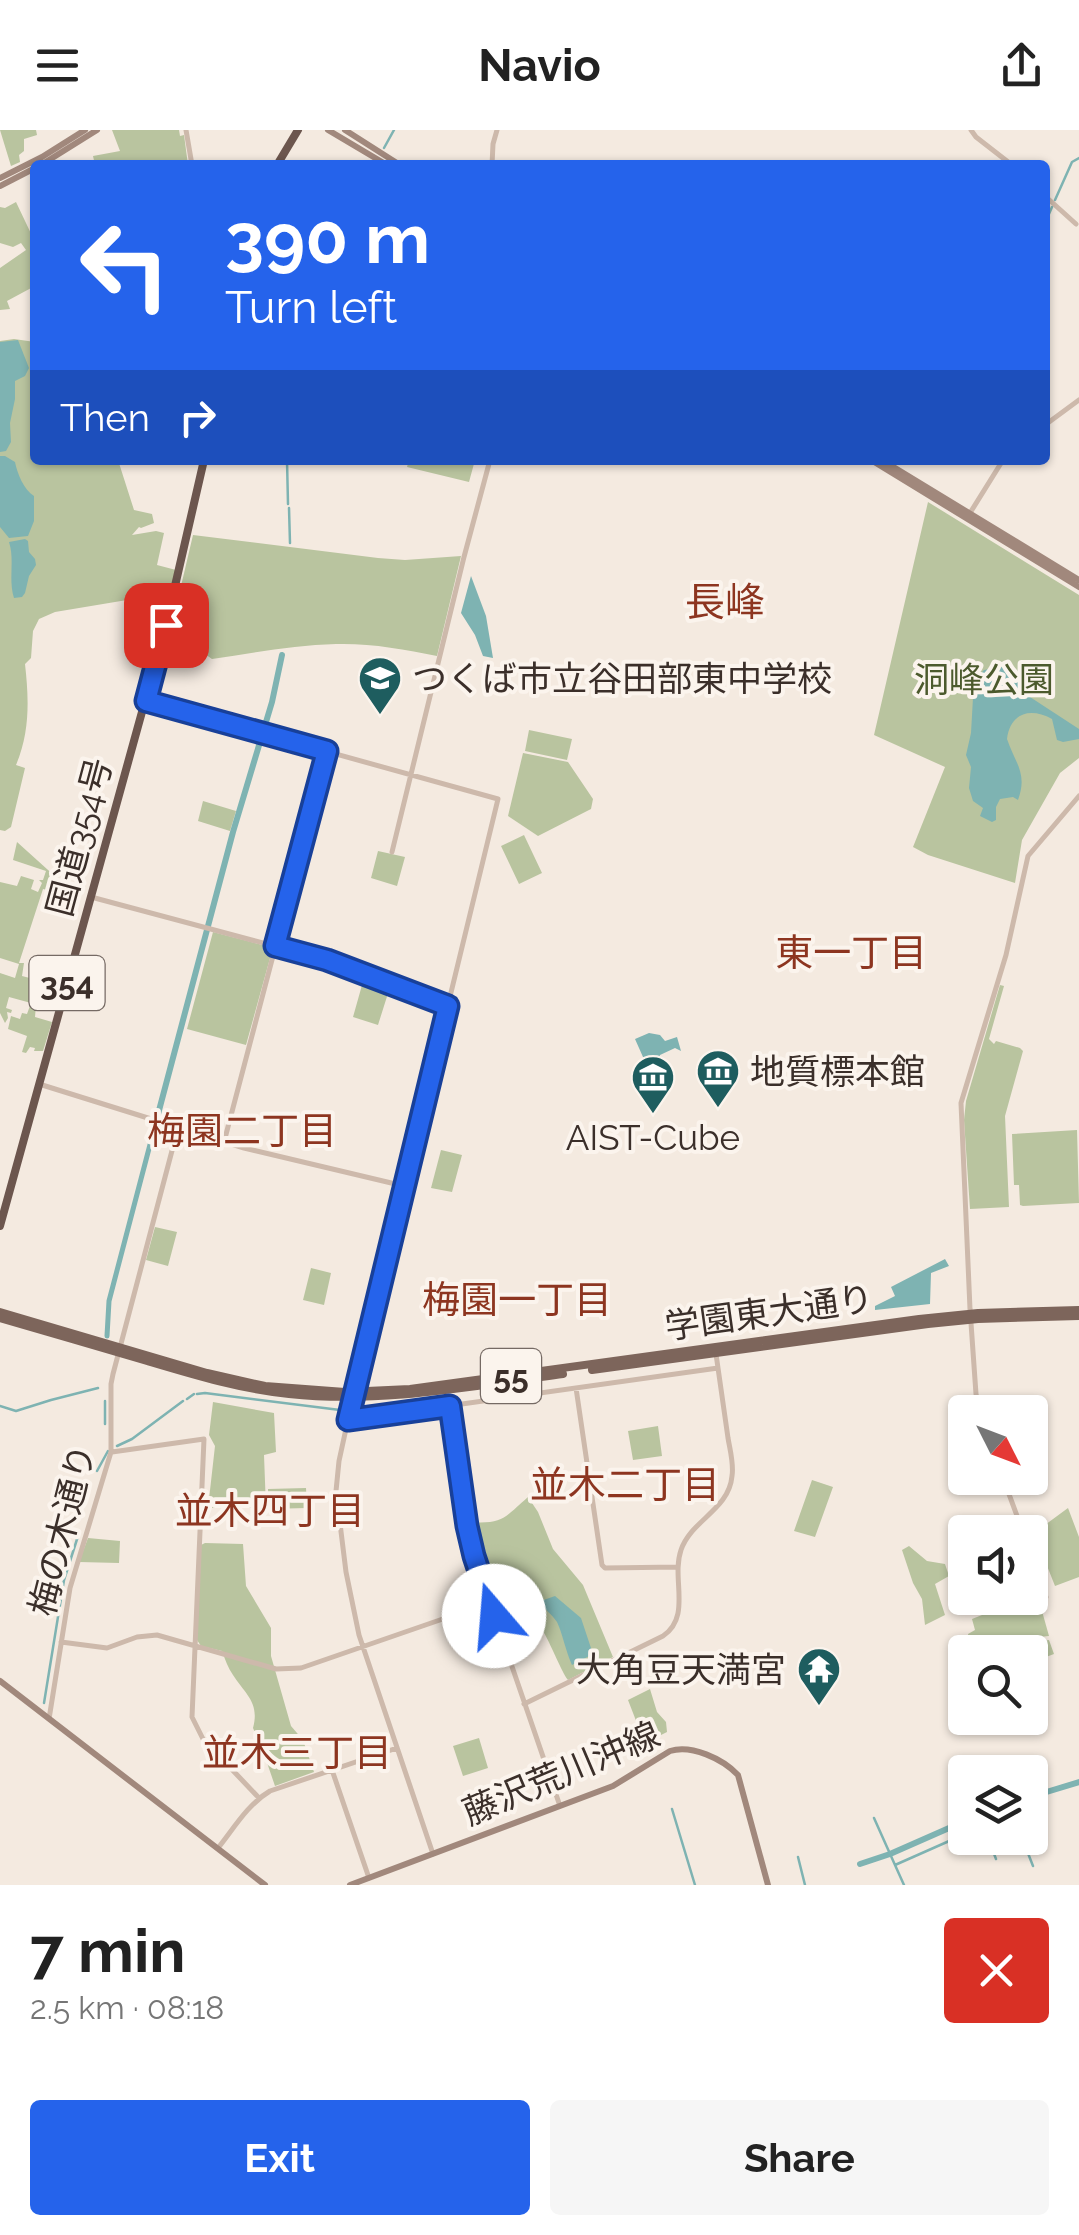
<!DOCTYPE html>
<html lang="en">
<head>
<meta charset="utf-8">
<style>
	body { margin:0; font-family:Raleway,"Noto Sans JP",sans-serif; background:#f6f6f6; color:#222; height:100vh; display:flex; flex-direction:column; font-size:38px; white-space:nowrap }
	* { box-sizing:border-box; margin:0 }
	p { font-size:32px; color:#767676 }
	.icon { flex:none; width:55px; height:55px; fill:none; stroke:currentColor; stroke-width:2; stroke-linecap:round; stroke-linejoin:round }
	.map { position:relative; height:1755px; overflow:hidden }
	.panel { display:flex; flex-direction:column; background:#fff; flex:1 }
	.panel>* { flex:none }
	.top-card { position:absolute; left:30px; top:30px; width:1020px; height:305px; border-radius:10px; box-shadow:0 2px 8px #0004; background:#2563eb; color:#fff; overflow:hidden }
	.needle { width:65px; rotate:132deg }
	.tools { position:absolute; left:948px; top:1265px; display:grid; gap:20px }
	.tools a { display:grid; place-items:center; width:100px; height:100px; border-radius:10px; background:#fff; box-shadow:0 2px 8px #0004; font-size:50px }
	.pin { position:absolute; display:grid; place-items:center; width:85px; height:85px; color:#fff; margin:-42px; border-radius:20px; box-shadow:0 5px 15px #0006 }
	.me { position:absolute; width:110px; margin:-55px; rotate:342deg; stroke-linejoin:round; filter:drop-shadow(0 0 8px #0008) }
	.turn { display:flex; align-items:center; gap:35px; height:210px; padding:0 30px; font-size:45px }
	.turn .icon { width:130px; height:130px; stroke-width:2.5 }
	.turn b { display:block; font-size:70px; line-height:85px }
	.then { display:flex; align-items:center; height:95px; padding:0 30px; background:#0003; gap:20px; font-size:38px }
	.round { display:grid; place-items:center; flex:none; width:105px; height:105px; border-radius:10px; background:#f6f6f6 }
	.head { display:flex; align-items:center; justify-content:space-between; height:170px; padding:0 30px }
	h1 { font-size:60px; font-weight:700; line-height:75px }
	.action { display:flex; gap:20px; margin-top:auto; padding:20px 30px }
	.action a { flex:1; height:115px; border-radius:10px; background:#2563eb; color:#fff; font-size:40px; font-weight:700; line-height:115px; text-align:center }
	.action a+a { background:#f6f6f6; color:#222 }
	header { display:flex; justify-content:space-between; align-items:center; height:130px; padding:0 30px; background:#fff; font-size:45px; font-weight:700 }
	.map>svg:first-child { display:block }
	.green { fill:#b9c49f }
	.water { fill:#7eb3b2 }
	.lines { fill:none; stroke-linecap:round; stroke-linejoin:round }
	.stream { stroke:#7eb3b2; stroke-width:2.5 }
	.canal { stroke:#7eb3b2; stroke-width:5 }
	.river { stroke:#7eb3b2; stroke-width:6 }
	.tertiary { stroke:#cdb9ab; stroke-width:5 }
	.secondary { stroke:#a1887c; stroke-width:6 }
	.primary { stroke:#7d655b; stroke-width:8 }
	.trunk { stroke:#6c564e; stroke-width:8 }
	.route-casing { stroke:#184099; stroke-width:25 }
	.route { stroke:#2563eb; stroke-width:18 }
	.labels { text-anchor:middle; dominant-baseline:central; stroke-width:8; stroke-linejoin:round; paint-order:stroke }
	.shield { fill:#fbf4ed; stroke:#756a64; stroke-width:2.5 }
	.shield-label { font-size:32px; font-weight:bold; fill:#3b2f2a }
	.poi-label { font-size:35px; fill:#3b2f2a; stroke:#fbf4ed; text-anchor:start }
	.park-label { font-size:35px; fill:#4c5a2d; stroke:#fbf4ed }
	.street-label { font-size:35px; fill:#3b2f2a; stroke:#fbf4ed }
	.neighbourhood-label { font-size:38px; fill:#8d3520; stroke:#fbf4ed }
	.quarter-label { font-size:40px; fill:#8d3520; stroke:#fbf4ed }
</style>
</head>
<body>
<header><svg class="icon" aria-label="menu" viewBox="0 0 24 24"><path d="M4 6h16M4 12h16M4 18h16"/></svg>Navio<svg class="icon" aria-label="share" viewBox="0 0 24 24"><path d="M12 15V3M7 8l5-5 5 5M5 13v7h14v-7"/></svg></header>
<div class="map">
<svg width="1079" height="1755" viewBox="0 0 1079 1755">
	<rect width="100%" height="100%" fill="#f4eae0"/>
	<!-- green -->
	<path class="green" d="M0 0H36L37 5 24 9V21L19 25 20 32 11 36Z
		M112 0H179L180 6 184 5 188 35H167L166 32 157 35H95L93 26 120 21Z
		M16 72 35 112V162L33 157 7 171 10 179 0 180V138L26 120 21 113 13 117 0 113V77L5 78Z
		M14 209 35 212V330H118L134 380 152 384 154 393 141 398 139 397 132 405 156 401 164 403 157 435 176 440 169 466 163 464 55 482 39 489 33 501 31 528 25 534C29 569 30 602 16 635L25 638 11 697 5 701 0 700V211Z
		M409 330H475L469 352 407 337Z
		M928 372 1079 465V628L1060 643 1022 710 1015 753 928 725 913 717 945 637 874 605Z
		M193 405 378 428 405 430 461 426 437 526C404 519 369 513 336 514 294 515 253 523 212 529L182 508 184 496 173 490Z
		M529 600 572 609 567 630 525 621Z
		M523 623 568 632 593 669 591 679 538 706 508 686Z
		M203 671 236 681 230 701 198 691Z
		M524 705 542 743 519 754 501 716Z
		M17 712 68 758H62L60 763 43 759 19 833H24L22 846 61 856 55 879 36 875 35 887 52 892 43 921H34L35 918 30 917 26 923 22 922 27 906 8 899 11 886 20 889 22 883 27 884 31 873 9 867 6 878 12 880 11 883 7 882 8 888 5 893 0 883V843L15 848 19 834 0 828V752L17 756 21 746 34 750 31 759 38 762 42 753 39 750H43L46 741 13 730Z
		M378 721 405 727 397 756 371 748Z
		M213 802 270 817 272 821 246 915 187 899Z
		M364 848 390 857 378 895 353 887Z
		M1000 855 1004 856 989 909 994 914 996 911 1020 918 1023 921 1005 986 1009 1077 970 1079 964 990 966 971Z
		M1077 1000 1079 1073 1023 1076 1020 1075 1019 1055H1014L1012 1004Z
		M441 1020 462 1025 452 1062 431 1058Z
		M155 1097 177 1102 168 1136 146 1130Z
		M311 1138 331 1143 324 1175 303 1170Z
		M213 1272 274 1283 276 1322 264 1325 266 1378H208L215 1316 209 1305Z
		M658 1296 662 1326 633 1330 628 1301Z
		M812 1350 833 1357 815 1407 794 1401Z
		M306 1358 307 1378 268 1379V1359Z
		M528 1367 538 1382 553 1419 583 1455 613 1527 568 1550C551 1525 534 1453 492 1470L467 1392C503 1394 502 1390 528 1367Z
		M1068 1378 1079 1407V1447L1055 1456 1034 1403Z
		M88 1408 120 1411 119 1433 79 1432Z
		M205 1413 243 1414 246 1456 271 1498V1526L291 1596 303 1610 314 1642 275 1656 263 1621 253 1598C260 1572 245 1564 233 1545 228 1538 225 1529 222 1521L201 1516 197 1510 201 1415Z
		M909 1416 927 1431 945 1434 949 1446 935 1454 945 1485 925 1495 922 1469 913 1453 902 1420Z
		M1040 1474 1049 1506 1018 1509 971 1522 968 1504 975 1500 972 1489 987 1483Z
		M1049 1510 1054 1524 1030 1533V1522H985Z
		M650 1559 657 1582 666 1592 667 1602 651 1610 640 1601 628 1570Z
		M479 1608 488 1638 463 1646 453 1616Z"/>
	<!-- water -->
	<path class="water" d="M18 210 29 238 25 246 15 251V269L10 293 11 312 6 321 0 322V212Z
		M0 326H5L15 332C17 343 24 360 34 366V391L28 406 9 408 0 397Z
		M25 409 28 411 29 422 35 429 36 435 29 446 25 463 22 467 14 468C8 449 15 430 9 412Z
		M471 446 486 486 493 528 483 526 475 505 461 483Z
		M1002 537C1021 542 1030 546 1030 567L1079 599V609L1063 612 1057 610 1052 589C1030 577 1010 583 1007 609 1015 633 1028 643 1018 670L1013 667 1000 669 996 677V690L992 692 980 686 983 678 973 671 969 658 971 637 966 625 971 603 974 550 984 540Z
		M649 903 660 905 665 911 677 907 681 921 675 918 660 925 658 931 643 927 635 909Z
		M945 1129 949 1136 931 1143 930 1174 875 1180V1176L895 1166 891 1157Z
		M555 1466 581 1488 593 1524 572 1535C566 1522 562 1502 557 1492 551 1483 545 1481 541 1471Z"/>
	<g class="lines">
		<!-- stream -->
		<path class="stream" d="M384 18 394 0
			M373 35 374 34
			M1055 70 1072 32 1079 28
			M1045 93 1052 77
			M287 330 288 374
			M289 378 290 413
			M197 1264 205 1263 340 1280
			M187 1269 194 1264
			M0 1276 16 1281 51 1270 98 1258
			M105 1294V1271
			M117 1316 132 1309 183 1271
			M97 1341 108 1321
			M44 1573 64 1450 79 1403
			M995 1635 998 1642
			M672 1679 695 1755
			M874 1688 895 1735 965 1704
			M988 1708 996 1729
			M1022 1708 1033 1736
			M798 1727 805 1755
			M895 1735 904 1755"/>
		<!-- canal -->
		<path class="canal" d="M107 1206 109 1171 157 988"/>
		<!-- river -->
		<path class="river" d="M157 988 233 702 272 572 282 525
			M1030 1667 1079 1652
			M860 1734 890 1724 965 1691"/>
		<!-- tertiary -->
		<path class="tertiary" d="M186 0 192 35
			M971 0 976 7 1012 35
			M492 35 493 14 497 0
			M1045 66 1076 94
			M1045 295 1079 270
			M970 383 1003 330
			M145 571 498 669 354 1262 339 1331 336 1361 346 1442 359 1505 433 1724
			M392 722 464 427 490 330
			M91 767 327 830 448 876
			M39 954 244 1018 404 1056
			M224 1012 327 621
			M576 1258 602 1435 605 1438 678 1437
			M450 1276 467 1396 474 1426 560 1676
			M980 1282 976 1264 970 1179 961 973 1006 825 1028 726 1079 666
			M348 1290 718 1238
			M112 1322 204 1309 192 1587 203 1609 259 1668
			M1003 1348 1023 1402
			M1030 1422 1046 1467
			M61 1512 107 1518 137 1507 157 1505 276 1539 301 1538 489 1473
			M524 1574 663 1506C692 1486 671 1449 681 1420 691 1390 729 1380 732 1346 734 1334 730 1320 728 1308 724 1280 720 1252 716 1224
			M49 1589 70 1458 111 1322V1254L113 1244 178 998
			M332 1640 369 1748
			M218 1718C234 1698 248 1674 270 1661L397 1618"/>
		<!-- secondary -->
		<path class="secondary" d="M328 0 387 35
			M345 0 400 35
			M41 35 97 0
			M0 48 42 27 85 0
			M0 56 35 38
			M871 330 1079 457
			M882 330 1079 450
			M0 1551 265 1755
			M350 1755 613 1656 670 1621C691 1614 723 1629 738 1645L768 1755"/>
		<!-- primary -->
		<path class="primary" d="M0 1182 207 1243 265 1256 345 1262 410 1259 919 1189 978 1183 1079 1180
			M0 1188C49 1202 98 1217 147 1231 194 1245 240 1259 289 1264 381 1274 472 1256 563 1244
			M592 1240 928 1194 978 1189 1079 1186"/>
		<!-- trunk -->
		<path class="trunk" d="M277 35 298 0
			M0 1096 166 495 204 330"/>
	</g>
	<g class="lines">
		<!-- route casing -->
		<g class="route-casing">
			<path id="route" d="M166 495 146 571 327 621 275 816 327 830 448 876 348 1290 450 1276 467 1396 474 1426 494 1486"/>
		</g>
		<!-- route -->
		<use href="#route" class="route"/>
	</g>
	<!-- icons -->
	<defs>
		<g id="school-pin" transform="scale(2.25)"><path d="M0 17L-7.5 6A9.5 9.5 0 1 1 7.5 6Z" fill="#1e5d5f" stroke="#fbf4ed"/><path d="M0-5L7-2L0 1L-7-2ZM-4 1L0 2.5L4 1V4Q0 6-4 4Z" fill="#fff"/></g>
		<g id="museum-pin" transform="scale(2.25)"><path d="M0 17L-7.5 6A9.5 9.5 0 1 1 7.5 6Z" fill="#1e5d5f" stroke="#fbf4ed"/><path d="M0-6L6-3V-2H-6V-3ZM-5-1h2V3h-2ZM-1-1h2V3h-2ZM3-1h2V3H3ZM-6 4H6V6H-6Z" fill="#fff"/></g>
		<g id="temple-pin" transform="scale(2.25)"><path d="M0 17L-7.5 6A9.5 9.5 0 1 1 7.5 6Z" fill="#1e5d5f" stroke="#fbf4ed"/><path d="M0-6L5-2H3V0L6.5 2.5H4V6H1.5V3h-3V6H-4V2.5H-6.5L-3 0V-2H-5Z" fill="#fff"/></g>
	</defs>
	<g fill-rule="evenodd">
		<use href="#school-pin" x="380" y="548"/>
		<use href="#museum-pin" x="718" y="941"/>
		<use href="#museum-pin" x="653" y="947"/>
		<use href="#temple-pin" x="819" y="1539"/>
	</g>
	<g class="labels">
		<!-- shield labels -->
		<g class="shield">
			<rect x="29.5" y="826" width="75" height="54" rx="8"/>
			<rect x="481" y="1219" width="60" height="54" rx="8"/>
		</g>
		<g class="shield-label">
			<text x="67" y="853">354</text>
			<text x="511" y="1246">55</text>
		</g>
		<!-- poi labels -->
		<g class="poi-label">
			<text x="412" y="548">つくば市立谷田部東中学校</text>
			<text x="750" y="941">地質標本館</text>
			<text x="653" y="1007" text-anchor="middle">AIST-Cube</text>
			<text x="786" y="1539" text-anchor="end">大角豆天満宮</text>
		</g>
		<!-- park labels -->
		<g class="park-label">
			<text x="984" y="549">洞峰公園</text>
		</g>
		<!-- street labels -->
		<g class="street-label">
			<text transform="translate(79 707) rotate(-75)">国道354号</text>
			<text transform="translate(769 1182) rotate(-8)">学園東大通り</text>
			<text transform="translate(62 1400) rotate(-76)">梅の木通り</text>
			<text transform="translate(561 1643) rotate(-23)">藤沢荒川沖線</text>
		</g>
		<!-- neighbourhood labels -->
		<g class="neighbourhood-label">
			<text x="851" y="822">東一丁目</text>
			<text x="242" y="1000">梅園二丁目</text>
			<text x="517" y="1169">梅園一丁目</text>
			<text x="625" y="1354">並木二丁目</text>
			<text x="270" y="1380">並木四丁目</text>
			<text x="297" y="1622">並木三丁目</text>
		</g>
		<!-- quarter labels -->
		<g class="quarter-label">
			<text x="725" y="471">長峰</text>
		</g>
	</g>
</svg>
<div class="tools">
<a><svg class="needle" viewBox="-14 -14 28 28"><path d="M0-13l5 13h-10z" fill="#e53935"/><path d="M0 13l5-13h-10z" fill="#767676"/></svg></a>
<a><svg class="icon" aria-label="sound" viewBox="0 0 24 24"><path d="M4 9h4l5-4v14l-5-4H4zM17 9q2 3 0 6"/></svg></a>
<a><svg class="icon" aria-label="search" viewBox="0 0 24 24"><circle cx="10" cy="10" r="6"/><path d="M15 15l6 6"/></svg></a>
<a><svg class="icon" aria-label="layers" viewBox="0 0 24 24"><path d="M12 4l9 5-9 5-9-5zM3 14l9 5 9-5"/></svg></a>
</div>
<div class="pin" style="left:166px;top:495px;background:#d93025"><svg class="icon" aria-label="arrive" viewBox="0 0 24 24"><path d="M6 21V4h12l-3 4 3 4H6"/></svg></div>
<svg class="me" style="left:494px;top:1486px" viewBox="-20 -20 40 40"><circle r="19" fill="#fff"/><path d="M0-13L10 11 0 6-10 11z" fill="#2563eb"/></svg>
<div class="top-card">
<div class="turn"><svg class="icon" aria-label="left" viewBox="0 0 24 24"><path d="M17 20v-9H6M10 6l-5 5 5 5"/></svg><div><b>390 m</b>Turn left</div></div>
<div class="then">Then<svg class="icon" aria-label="right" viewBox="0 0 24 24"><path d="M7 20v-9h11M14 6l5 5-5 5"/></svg></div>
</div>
</div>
<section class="panel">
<div class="head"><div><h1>7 min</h1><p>2.5 km · 08:18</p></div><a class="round" style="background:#d93025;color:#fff"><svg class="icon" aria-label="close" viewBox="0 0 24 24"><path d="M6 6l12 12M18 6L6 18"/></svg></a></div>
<div class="action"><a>Exit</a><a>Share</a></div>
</section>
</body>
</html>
